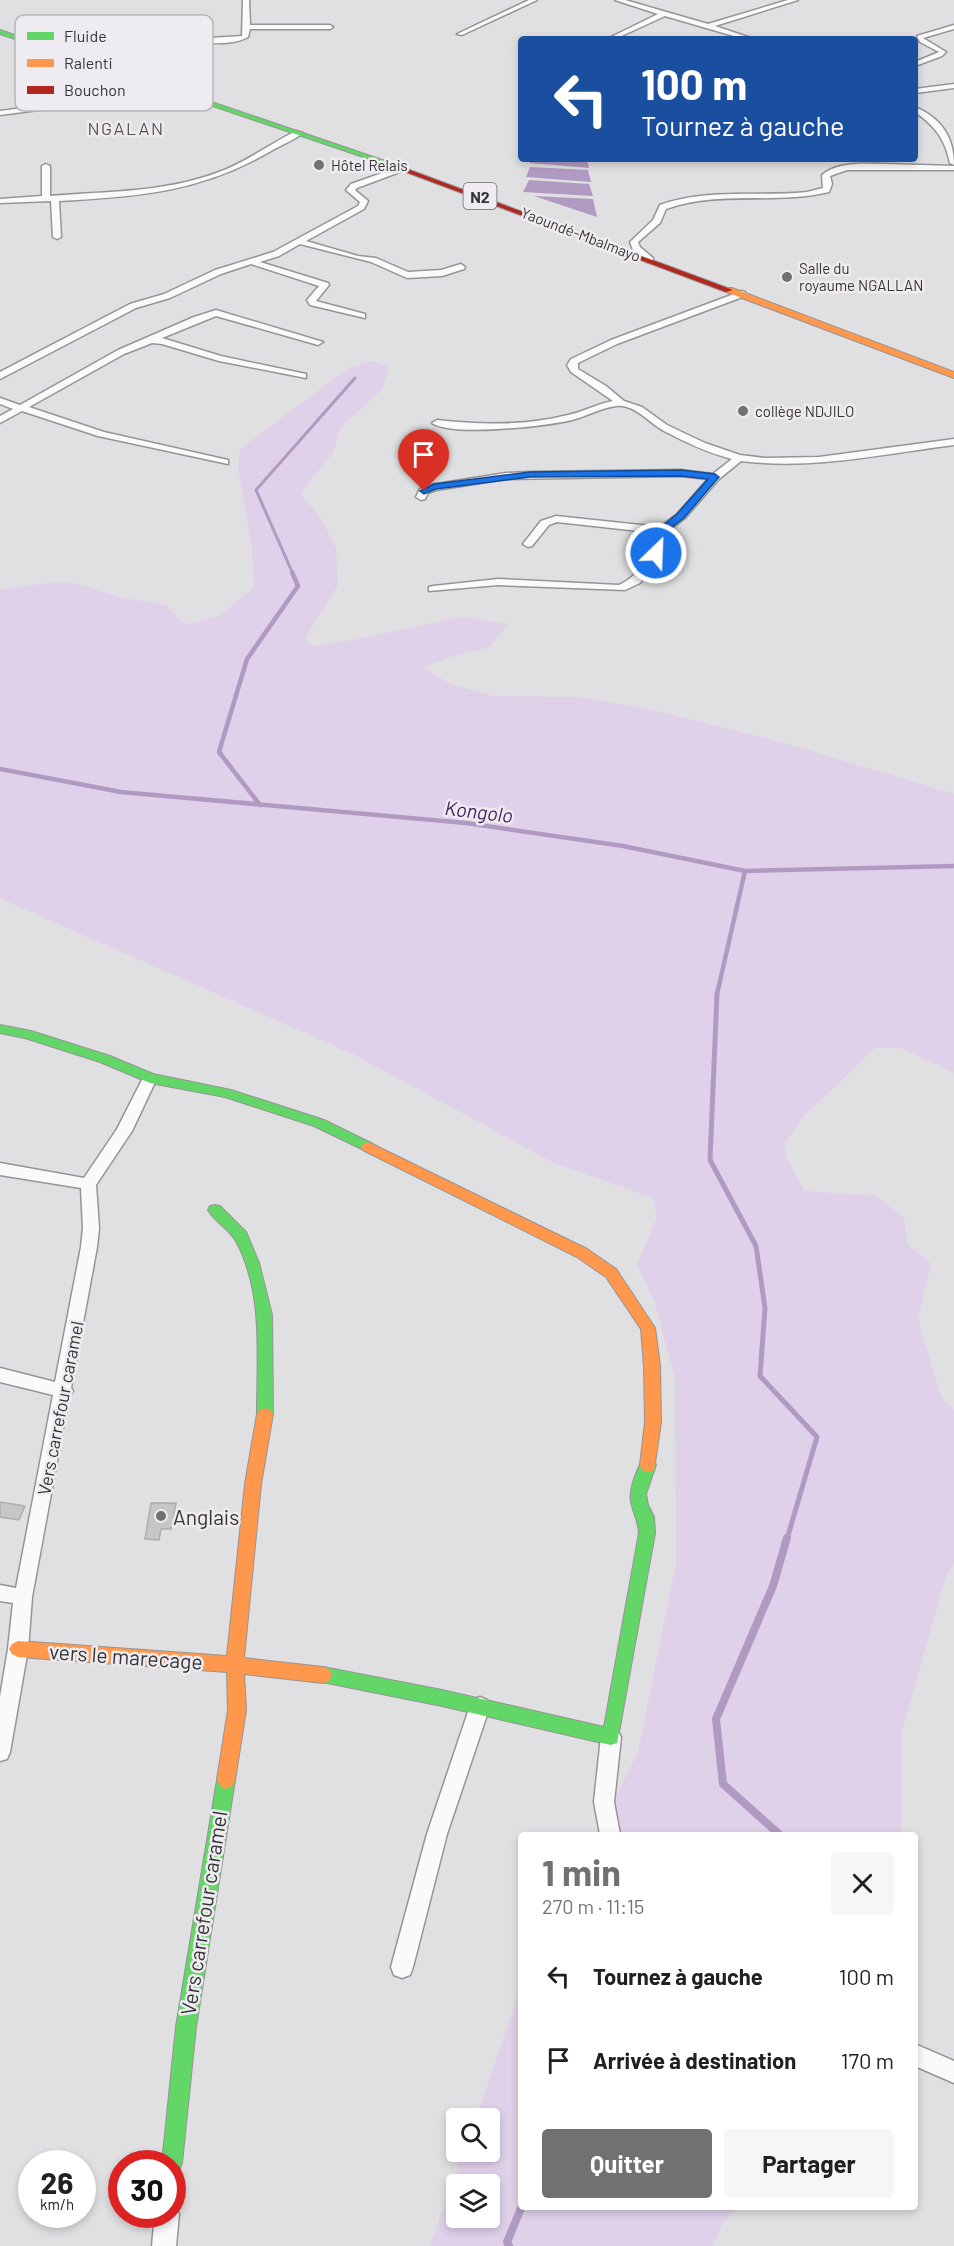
<!DOCTYPE html>
<html lang="fr">
<head>
<meta charset="utf-8">
<style>
	body { margin:0; font-family:Barlow,sans-serif; background:#f6f6f6; color:#202124; height:100vh; display:flex; flex-direction:column; font-size:22px; white-space:nowrap }
	* { box-sizing:border-box; margin:0 }
	p { font-size:20px; color:#757577 }
	.icon { flex:none; width:33px; height:33px; fill:none; stroke:currentColor; stroke-width:2; stroke-linecap:round; stroke-linejoin:round }
	.map { position:relative; flex:1; overflow:hidden }
	.panel { position:absolute; left:518px; top:1832px; width:400px; height:378px; display:flex; flex-direction:column; background:#fff; border-radius:6px; box-shadow:0 3px 9px #0003 }
	.panel>* { flex:none }
	.hud { position:absolute; left:518px; top:36px; width:400px; height:126px; border-radius:6px; box-shadow:0 3px 9px #0003; background:#1a4fa0; color:#fff; overflow:hidden }
	.controls { position:absolute; left:446px; top:2108px; display:grid; gap:12px }
	.controls a { display:grid; place-items:center; width:54px; height:54px; border-radius:6px; background:#fff; box-shadow:0 3px 9px #0003; font-size:30px }
	.speed { position:absolute; left:18px; top:2150px; display:flex; gap:12px; font-size:30px; font-weight:700; text-align:center }
	.speed>* { display:grid; place-content:center; width:78px; height:78px; border-radius:50%; background:#fff; box-shadow:0 3px 9px #0003; line-height:1 }
	.speed small { font-size:15px; font-weight:400 }
	.speed .limit { border:9px solid #d22; background:#fff; color:#111 }
	.pin { position:absolute; display:grid; place-items:center; width:51px; height:51px; color:#fff; margin:-62px -26px; border-radius:50% 50% 50% 0; rotate:-45deg; box-shadow:0 0 6px #0007 }
	.pin .icon { rotate:45deg }
	.me { position:absolute; width:66px; margin:-33px; rotate:24deg; stroke-linejoin:round; filter:drop-shadow(0 0 4px #0008) }
	.turn { display:flex; align-items:center; gap:21px; height:126px; padding:0 24px; font-size:27px }
	.turn .icon { width:78px; height:78px; stroke-width:2.5 }
	.turn b { display:block; font-size:42px; line-height:51px }
	.round { display:grid; place-items:center; flex:none; width:63px; height:63px; border-radius:6px; background:#f6f6f6 }
	.overview { display:flex; align-items:center; justify-content:space-between; height:102px; padding:0 24px }
	h1 { font-size:36px; font-weight:700; line-height:45px; color:#727072 }
	.action { display:flex; gap:12px; margin-top:auto; padding:12px 24px }
	.action a { flex:1; height:69px; border-radius:6px; background:#727072; color:#fff; font-size:24px; font-weight:700; line-height:69px; text-align:center }
	.action a+a { background:#f6f6f6; color:#202124 }
	ul { padding:0; list-style:none }
	li { display:flex; align-items:center; gap:18px; height:84px; padding:0 24px }
	li div { flex:1 }
	li b { display:block; font-size:22px }
	li em { font-style:normal }
	.map>svg:first-child { display:block }
	.green { fill:#dfd1e9; fill-rule:evenodd }
	.water { fill:#b19ac1 }
	.lines { fill:none; stroke-linecap:round; stroke-linejoin:round }
	.stream-far3 { stroke:#b19ac1; stroke-width:3 }
	.stream-far2 { stroke:#b19ac1; stroke-width:4.5 }
	.stream-far1 { stroke:#b19ac1; stroke-width:5 }
	.stream { stroke:#b19ac1; stroke-width:8 }
	.building { fill:#c6c5c7; stroke:#aeadaf; stroke-width:1.5 }
	.street-casing { stroke:#969596; stroke-width:3 }
	.fast-casing { stroke:#969596; stroke-width:2 }
	.slow-casing { stroke:#969596; stroke-width:2 }
	.jam-casing { stroke:#969596; stroke-width:2 }
	.street { fill:#fafafa; fill-rule:evenodd }
	.fast { fill:#63d668; fill-rule:evenodd }
	.slow { fill:#ff974d; fill-rule:evenodd }
	.jam { fill:#b3261e; fill-rule:evenodd }
	.route { fill:#1a73e8; stroke:#114b97; stroke-width:1.5 }
	.poi-dot { fill:#727072; stroke:#eeecf0; stroke-width:2 }
	.labels { text-anchor:middle; dominant-baseline:central; stroke-width:5; stroke-linejoin:round; paint-order:stroke }
	.far-poi-label { font-size:15px; fill:#363537; stroke:#eeecf0; text-anchor:start }
	.far-street-label { font-size:15px; fill:#363537; stroke:#eeecf0 }
	.shield { fill:#eeecf0; stroke:#6d6c6e; stroke-width:1.5 }
	.shield-label { font-size:16px; font-weight:bold; fill:#363537 }
	.far-quarter-label { font-size:18px; letter-spacing:1.5px; fill:#555356; stroke:#eeecf0 }
	.street-label { font-size:18px; fill:#363537; stroke:#eeecf0 }
	.water-label { font-size:20px; font-style:italic; fill:#461c5e; stroke:#eeecf0 }
	.near-poi-label { font-size:21px; fill:#363537; stroke:#eeecf0; text-anchor:start }
	.near-street-label { font-size:21px; fill:#363537; stroke:#eeecf0 }
	.key { fill:#eeecf0; stroke:#b7b5b8; stroke-width:1.5 }
	.key-label { font-size:16px; fill:#363537 }
</style>
</head>
<body>
<div class="map">
<svg width="954" height="2246" viewBox="0 0 954 2246">
	<rect width="100%" height="100%" fill="#e0dfe1"/>
	<!-- green -->
	<path class="green" d="M371 361 389 367 382 389 340 428 333 453 300 493 321 519 336 548 338 585 305 638 313 646 348 641 462 617 508 624 490 647 450 657 423 667 450 684 493 696 579 697 653 710 781 742 954 794V1073L902 1048H875L804 1116 784 1144 787 1159 805 1191 876 1196 904 1218 908 1245 931 1264 918 1319 941 1397 954 1410V1563L946 1576 901 1735 902 1834H597L638 1752 676 1563 675 1378 655 1303 637 1265 657 1217 653 1198 554 1163 357 1056 0 898V590L49 583H73L123 598 166 605 185 625 220 616 254 587 252 549 238 468 240 449 349 368Z
		M520 1991V2206L737 2207 721 2226 713 2246H430L464 2151H489V2118H476ZM456 2184H489V2217H456Z"/>
	<!-- water -->
	<path class="water" d="M531 159H587L589 168 530 163Z
		M530 167 588 170 591 182 526 177Z
		M529 180 589 184 593 196 523 192Z
		M534 196 593 199 597 217Z"/>
	<g class="lines">
		<!-- stream-far3 -->
		<path class="stream-far3" d="M293 574 256 490 355 378"/>
		<!-- stream-far2 -->
		<path class="stream-far2" d="M0 769 121 792 466 823 623 846 745 871 954 866
			M260 805 219 752 247 659 298 586 292 572
			M717 994 745 871"/>
		<!-- stream-far1 -->
		<path class="stream-far1" d="M717 993 710 1160 756 1246 765 1308 760 1376 817 1437 787 1539"/>
		<!-- stream -->
		<path class="stream" d="M779 1834 723 1784 716 1719 773 1586 787 1538
			M509 2246 507 2242 522 2206"/>
	</g>
	<!-- building -->
	<path class="building" d="M0 1502 25 1506 19 1520 0 1517Z
		M151 1503H176L171 1529H161L159 1540 145 1539Z"/>
	<g class="lines">
		<!-- street casing -->
		<g class="street-casing">
			<path id="street" d="M243 0H249L250 25H330L333 27 330 29H250L248 37C228 48 201 40 178 44 154 48 130 60 106 67L101 66 178 40 242 36Z
				M529 0H537L462 35 457 34Z
				M615 0H625L708 24 788 0H798L715 26 754 39H744L665 16 615 39H607L658 14Z
				M954 25V29L923 38 946 52 942 56 915 66V62L939 52 920 42 917 36Z
				M954 84V88L915 93V89Z
				M175 89 178 93 148 99 107 101 0 115V111L107 97 148 95Z
				M915 107C941 118 954 137 954 165L950 163C945 139 935 126 915 112Z
				M296 131 303 133C294 140 281 145 271 151 201 192 138 197 59 201L61 237 57 239 53 237 51 201 0 203V199L42 196V166L46 164 50 166V196C107 191 164 193 219 172 246 162 270 144 296 131Z
				M886 164 954 166V170H847L830 176 832 184 829 192C775 205 718 190 666 209L660 223 638 242 640 247 653 258V262H647L633 250 630 242 653 220 660 205C707 188 758 197 807 192L823 188 822 175C838 161 866 164 886 164Z
				M402 166H405V170L357 188 355 190 368 201 364 209 306 241 358 256 376 258 408 272 441 270 461 264 465 267 464 269 442 276 407 278 371 262 300 244 279 256 260 262 328 283 329 285 316 301 365 314V318L310 305 307 300 319 286 251 264 221 274 170 298 136 308 0 379V372L130 304 164 294 215 270 273 252 358 206 360 202 346 190 351 184Z
				M742 291 745 292V296L617 344 578 363V369L606 386 624 401 642 407 667 425 705 443 740 455 765 458 819 457 954 439V445C883 454 813 470 741 461L719 479 685 518 668 531 661 553 640 583 625 590 498 585 429 591V587L433 586 498 579 619 585C641 575 650 555 657 533L557 522 549 525 532 546 528 547 523 544 541 521 556 516 660 527 677 514 708 479 681 476 506 479 436 490 428 493 425 499 421 500 416 497 420 489 430 485 506 473 530 472 681 470 713 474 732 459C708 453 685 442 664 431 649 423 635 404 616 406 601 408 587 416 572 420 547 426 452 437 432 423L437 420C481 425 525 426 568 415 583 412 597 404 613 401L571 372 567 365 571 359 611 340Z
				M216 310 323 342 318 345 216 316 162 338 221 356 306 374V378L219 361 162 344 152 343 124 354 29 407 104 432 228 460V464L98 436 22 411 0 423V416L13 409 0 404V398L20 405 118 350 194 317Z
				M150 1073 157 1078 132 1131 96 1185 99 1228 97 1247 71 1388 73 1391 69 1396 32 1597 28 1649 10 1752 7 1759 0 1761V1697L8 1649 13 1603 0 1601V1585L16 1588 53 1395 0 1382V1368L55 1382 81 1247 83 1228 81 1188 0 1175V1163L84 1178 117 1129 145 1074Z
				M480 1697 487 1700 490 1706 447 1834 413 1967 410 1975 402 1978 394 1975 391 1967 427 1834 470 1706 473 1700Z
				M611 1728 618 1731 621 1737 614 1802 620 1834H600L594 1802 601 1737 604 1731Z
				M915 2044 954 2061V2083L915 2066Z
				M172 2205 179 2214 176 2246H152L155 2214H172Z"/>
		</g>
		<!-- fast casing -->
		<g class="fast-casing">
			<path id="fast" d="M0 30 391 163 392 164 387 165 0 34Z
				M0 1025 31 1031 110 1056 153 1074 231 1090 324 1120 373 1144 375 1147 368 1152 314 1126 225 1097 150 1083 100 1062 25 1038 0 1033Z
				M215 1205 220 1206 246 1232 259 1263 272 1315 273 1414 270 1418 265 1420 260 1418 257 1414C257 1357 264 1293 236 1241 229 1229 215 1222 208 1210L210 1206Z
				M648 1458 654 1460 656 1465 646 1494 648 1505 654 1517 655 1533 617 1743 611 1745 442 1706 317 1681 314 1675 317 1669 323 1667 442 1690 604 1727 639 1533C638 1521 635 1517 632 1506 627 1492 636 1473 642 1460Z
				M226 1771 232 1774 235 1780 196 2027 182 2163 179 2170 172 2173V2163H162L176 2027 217 1780 220 1774Z"/>
		</g>
		<!-- slow casing -->
		<g class="slow-casing">
			<path id="slow" d="M726 288H732L954 372V378L726 292Z
				M368 1142 587 1249 616 1269 655 1328 660 1366 661 1422 654 1470 648 1472 642 1470 640 1465 645 1422 644 1366 641 1329 606 1277 577 1257 363 1150 361 1147 363 1144Z
				M265 1408 270 1410 273 1414 261 1484 244 1658 323 1667 329 1669 332 1675 329 1681 323 1683 244 1674 246 1710 235 1780 232 1786 226 1789 220 1786 217 1780 228 1710 227 1672 18 1657 12 1654 9 1649 12 1644 18 1641 227 1656 245 1484 257 1414 260 1410Z"/>
		</g>
		<!-- jam casing -->
		<g class="jam-casing">
			<path id="jam" d="M387 163H391L733 290 726 292 387 165Z"/>
		</g>
		<!-- street -->
		<use href="#street" class="street"/>
		<!-- fast -->
		<use href="#fast" class="fast"/>
		<!-- slow -->
		<use href="#slow" class="slow"/>
		<!-- jam -->
		<use href="#jam" class="jam"/>
	</g>
	<!-- route -->
	<path class="route" d="M681 470 715 474 719 477 684 518 667 531 660 553 656 556 651 553 660 528 677 514 708 479 681 476 530 477 436 489 424 494 420 491 434 484 530 472Z"/>
	<!-- markers -->
	<g class="poi-dot">
		<circle cx="319" cy="165" r="6"/>
		<circle cx="787" cy="277" r="6"/>
		<circle cx="743" cy="411" r="6"/>
		<circle cx="161" cy="1516" r="6"/>
	</g>
	<g class="labels">
		<!-- far-poi labels -->
		<g class="far-poi-label">
			<text x="331" y="165">Hôtel Relais</text>
			<text x="799" y="268">Salle du<tspan x="799" dy="17">royaume NGALLAN</tspan></text>
			<text x="755" y="411">collège NDJILO</text>
		</g>
		<!-- far-street labels -->
		<g class="far-street-label">
			<text transform="translate(581 234) rotate(21)">Yaoundé-Mbalmayo</text>
		</g>
		<!-- shield labels -->
		<rect class="shield" x="463.5" y="183" width="33" height="26" rx="4.5"/>
		<g class="shield-label">
			<text x="480" y="196">N2</text>
		</g>
		<!-- far-quarter labels -->
		<g class="far-quarter-label">
			<text x="126" y="128">NGALAN</text>
		</g>
		<!-- street labels -->
		<g class="street-label">
			<text transform="translate(60 1408) rotate(-79)">Vers carrefour caramel</text>
		</g>
		<!-- water labels -->
		<g class="water-label">
			<text transform="translate(479 811) rotate(7)">Kongolo</text>
		</g>
		<!-- near-poi labels -->
		<g class="near-poi-label">
			<text x="173" y="1516">Anglais</text>
		</g>
		<!-- near-street labels -->
		<g class="near-street-label">
			<text transform="translate(126 1656) rotate(4)">vers le marecage</text>
			<text transform="translate(203 1913) rotate(-81)">Vers carrefour caramel</text>
		</g>
	</g>
	<!-- legend -->
	<rect x="15" y="15" width="198" height="96" rx="9" class="key"/>
	<rect x="27" y="32" width="27" height="8" fill="#63d668"/>
	<rect x="27" y="59" width="27" height="8" fill="#ff974d"/>
	<rect x="27" y="86" width="27" height="8" fill="#b3261e"/>
	<g class="key-label">
		<text x="64" y="42">Fluide</text>
		<text x="64" y="69">Ralenti</text>
		<text x="64" y="96">Bouchon</text>
	</g>
</svg>
<div class="controls">
<a><svg class="icon" aria-label="search" viewBox="0 0 24 24"><circle cx="10" cy="10" r="6"/><path d="M15 15l6 6"/></svg></a>
<a><svg class="icon" aria-label="layers" viewBox="0 0 24 24"><path d="M12 4l9 5-9 5-9-5zM3 14l9 5 9-5"/></svg></a>
</div>
<div class="speed"><div>26<small>km/h</small></div><div class="limit">30</div></div>
<div class="pin" style="left:424px;top:491px;background:#d93025"><svg class="icon" aria-label="arrive" viewBox="0 0 24 24"><path d="M6 21V4h12l-3 4 3 4H6"/></svg></div>
<svg class="me" style="left:656px;top:553px" viewBox="-20 -20 40 40"><circle r="17" fill="#1a73e8" stroke="#fff" stroke-width="3"/><path d="M0-11L8 9 0 5-8 9z" fill="#fff"/></svg>
<div class="hud">
<div class="turn"><svg class="icon" aria-label="left" viewBox="0 0 24 24"><path d="M17 20v-9H6M10 6l-5 5 5 5"/></svg><div><b>100 m</b>Tournez à gauche</div></div>
</div>
<section class="panel">
<div class="overview"><div><h1>1 min</h1><p>270 m · 11:15</p></div><a class="round"><svg class="icon" aria-label="close" viewBox="0 0 24 24"><path d="M6 6l12 12M18 6L6 18"/></svg></a></div>
<ul>
<li><svg class="icon" aria-label="left" viewBox="0 0 24 24"><path d="M17 20v-9H6M10 6l-5 5 5 5"/></svg><div><b>Tournez à gauche</b></div><em>100 m</em></li>
<li><svg class="icon" aria-label="arrive" viewBox="0 0 24 24"><path d="M6 21V4h12l-3 4 3 4H6"/></svg><div><b>Arrivée à destination</b></div><em>170 m</em></li>
</ul>
<div class="action"><a>Quitter</a><a>Partager</a></div>
</section>
</div>
</body>
</html>
